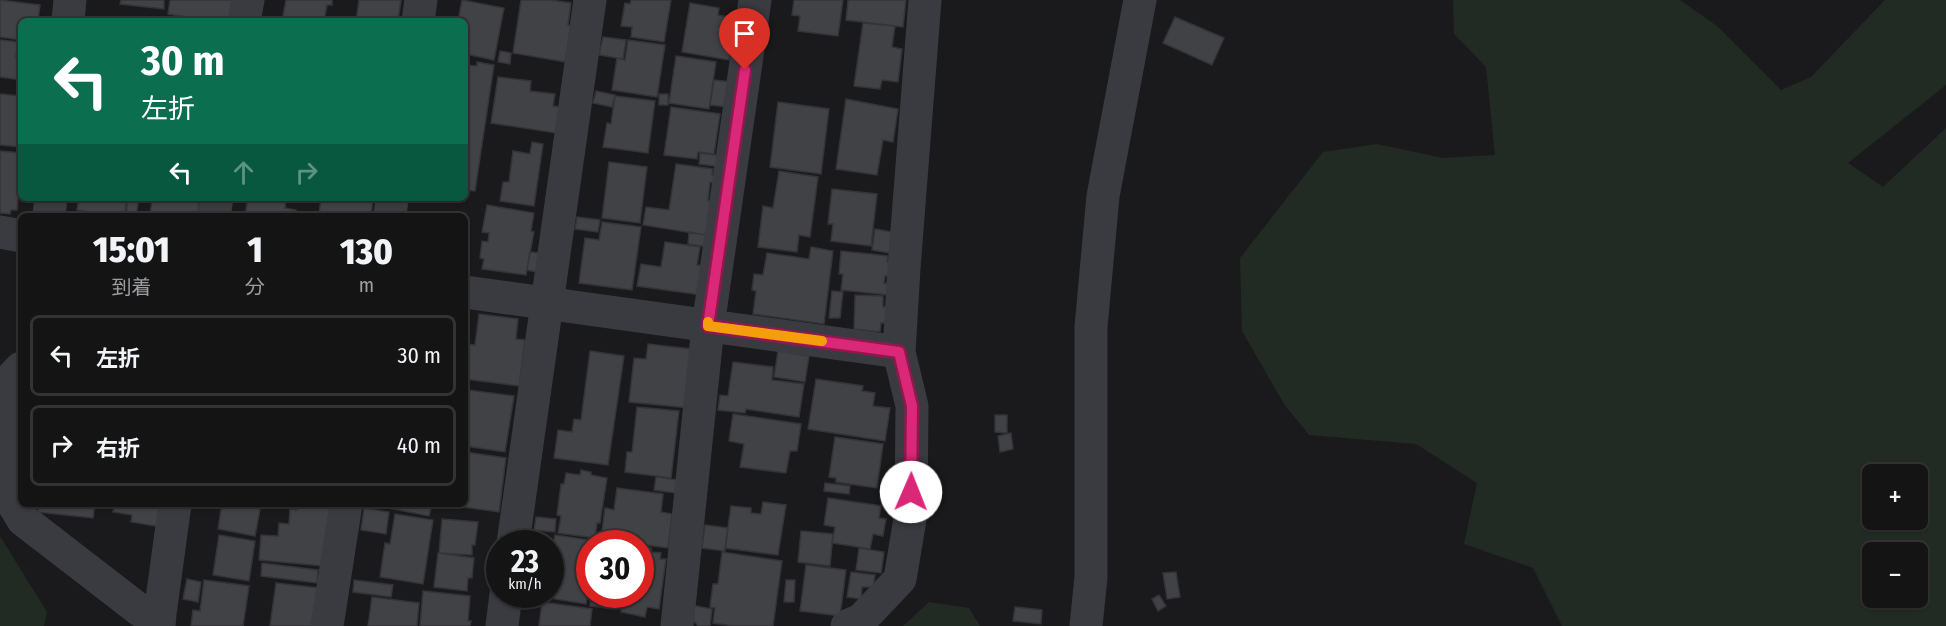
<!DOCTYPE html>
<html lang="ja">
<head>
<meta charset="utf-8">
<style>
	body { margin:0; font-family:"Fira Sans Condensed","Noto Sans JP",sans-serif; background:#212122; color:#f1f3f6; height:100vh; display:flex; flex-direction:column; font-size:22px; white-space:nowrap }
	* { box-sizing:border-box; margin:0 }
	p { font-size:20px; color:#9d9ea0 }
	.icon { flex:none; width:33px; height:33px; fill:none; stroke:currentColor; stroke-width:2; stroke-linecap:round; stroke-linejoin:round }
	.map { position:relative; flex:1; overflow:hidden }
	.panel { position:absolute; left:18px; top:213px; width:450px; height:294px; display:flex; flex-direction:column; background:#141415; border-radius:9px; box-shadow:0 2px 4px #0004,0 0 0 2px #333334 }
	.panel>* { flex:none }
	.hud { position:absolute; left:18px; top:18px; width:450px; height:183px; border-radius:9px; box-shadow:0 2px 4px #0004,0 0 0 2px #333334; background:#0b6e4f; color:#fff; overflow:hidden }
	.buttons { position:absolute; left:1862px; top:464px; display:grid; gap:12px }
	.buttons a { display:grid; place-items:center; width:66px; height:66px; border-radius:9px; background:#141415; box-shadow:0 2px 4px #0004,0 0 0 2px #333334; font-size:30px }
	.speed { position:absolute; left:486px; top:530px; display:flex; gap:12px; font-size:30px; font-weight:700; text-align:center }
	.speed>* { display:grid; place-content:center; width:78px; height:78px; border-radius:50%; background:#141415; box-shadow:0 2px 4px #0004,0 0 0 2px #333334; line-height:1 }
	.speed small { font-size:15px; font-weight:400 }
	.speed .limit { border:9px solid #d22; background:#fff; color:#111 }
	.pin { position:absolute; display:grid; place-items:center; width:51px; height:51px; color:#fff; margin:-62px -26px; border-radius:50% 50% 50% 0; rotate:-45deg; box-shadow:0 0 6px #0007 }
	.pin .icon { rotate:45deg }
	.me { position:absolute; width:66px; margin:-33px; rotate:1deg; stroke-linejoin:round; filter:drop-shadow(0 0 4px #0008) }
	.turn { display:flex; align-items:center; gap:21px; height:126px; padding:0 24px; font-size:27px }
	.turn .icon { width:78px; height:78px; stroke-width:2.5 }
	.turn b { display:block; font-size:42px; line-height:51px }
	.lanes { display:flex; align-items:center; height:57px; padding:0 24px; background:#0003; justify-content:center; gap:30px; direction:ltr }
	.lanes .off { opacity:.35 }
	.eta { display:flex; justify-content:space-evenly; align-items:center; height:102px; text-align:center }
	.eta b { font-size:36px; font-weight:800; line-height:42px }
	ul { padding:0; list-style:none }
	li { display:flex; align-items:center; gap:18px; height:81px; margin:0 12px 9px; padding:0 12px; border:3px solid #333334; border-radius:9px }
	li div { flex:1 }
	li b { display:block; font-size:22px }
	li em { font-style:normal }
	.map>svg:first-child { display:block }
	.green { fill:#212b23; fill-rule:evenodd }
	.building { fill:#414246; stroke:#343338; stroke-width:1.5 }
	.lines { fill:none; stroke-linecap:round; stroke-linejoin:round }
	.minor { stroke:#3a3b41; stroke-width:33 }
	.route-casing { stroke:#8e194d; stroke-width:15 }
	.route { stroke:#db2777; stroke-width:10 }
	.slow { stroke:#f59e0b; stroke-width:10 }
</style>
</head>
<body>
<div class="map">
<svg width="1946" height="626" viewBox="0 0 1946 626">
	<rect width="100%" height="100%" fill="#1a1a1c"/>
	<!-- green -->
	<path class="green" d="M1453 0H1680L1717 26 1781 90 1811 77 1885 0H1946V85L1848 163 1883 187 1946 128V626H1562L1533 568 1464 544 1477 483 1416 444 1309 435 1284 404 1242 331 1240 258 1323 152 1377 144 1443 158 1495 155 1486 67 1454 34ZM1872 474H1917V519H1872ZM1872 552H1917V597H1872Z
		M0 536 47 612 44 626H0Z
		M929 602 969 608 980 626H903Z"/>
	<!-- building -->
	<path class="building" d="M0 0 40 5 38 21H21V40L0 37Z
		M121 0H164V9L120 4Z
		M170 0H232L229 21H213L168 14Z
		M286 0H332V5H327L324 21H282Z
		M359 0H401L398 21H356Z
		M462 0 504 8 494 60 465 54V21H458Z
		M521 0H551L571 3 568 25 571 26 565 62 513 53Z
		M631 0H671L664 42 631 37 632 27 621 26 625 3 630 4Z
		M794 0H843L838 36 798 31 800 16 792 15Z
		M848 0H906L903 27 846 20Z
		M690 3 719 8 718 15 735 18 729 60 682 52Z
		M1175 17 1224 38 1212 65 1163 43Z
		M863 23 895 26 892 47 902 49 898 82 882 80 880 89 854 86Z
		M603 37 626 40 623 59 599 55Z
		M0 40 18 42 16 57 21 58V80L0 77Z
		M628 40 665 45 657 97 612 90 617 58 625 60Z
		M500 51 511 53 510 64 498 62Z
		M676 56 716 62 709 109 669 103Z
		M477 62 494 65 475 191 465 190V65L477 66Z
		M498 77 531 81 530 91 555 94 553 106 560 107 556 133 491 123Z
		M714 80 732 82 729 107 710 105Z
		M596 91 615 95 612 107 593 103Z
		M0 94 21 96V147L0 145Z
		M659 94H668V105H659Z
		M615 96 655 101 648 153 603 147 607 123 611 124Z
		M846 99 898 109 893 142 883 140 877 175 836 169Z
		M778 102 829 109 821 174 770 167Z
		M671 107 720 114 714 154 698 152 697 159 664 155Z
		M532 142 543 144 534 206 500 201 503 182H509L513 151 530 154Z
		M0 151 21 153 17 210H11L10 214 0 213Z
		M700 153 723 156 721 167 699 164Z
		M609 162 647 167 640 223 602 218Z
		M676 164 713 169 712 175 718 176 717 183 710 182 708 201H713L711 236 643 225 646 207 669 210Z
		M779 171 818 177 810 237 799 235 797 252 758 247 763 206 773 208Z
		M832 189 877 194 871 246 831 241 833 224H828Z
		M79 198H127L124 216H110L77 210Z
		M128 198H139L136 216H126Z
		M152 198H205L204 203 199 202 198 216H150Z
		M248 198 286 199 285 208 296 210 295 216H245Z
		M321 198H373L371 216H313V213L319 214Z
		M487 205 534 213 531 231 534 232 526 275 482 269 484 259 480 258 482 241 488 242 489 233 482 232Z
		M577 217 600 220 598 232 575 229Z
		M602 222 641 227 632 290 579 283 585 238 599 240Z
		M875 229 893 232 889 253 872 250Z
		M689 232 711 236 710 247 688 244Z
		M665 242 700 247 697 265 705 266 701 295 637 286 641 264 661 267Z
		M811 247 833 251 824 324 753 314 756 291 752 290 754 274 763 275 767 253 809 259Z
		M841 251 888 256 887 262 892 263 890 276H885L884 283 891 284 889 295 841 290 843 274H839Z
		M530 252 539 253 536 272 527 270Z
		M832 291 843 292 840 318H829Z
		M855 295 883 296V307L888 306V323H881L880 332 854 329Z
		M479 314 518 319 516 339 525 340 519 386 465 379 468 344 475 345Z
		M648 344 691 349 689 408 629 402 634 358 646 359Z
		M590 351 624 356 608 465 554 458 558 430 572 432 574 419 581 420Z
		M778 351 809 356 805 382 774 377Z
		M733 362 773 367 772 380 804 384 799 417 746 409 745 413 718 410 720 395 728 396Z
		M816 379 863 386 862 391 875 393 873 406 890 408 885 441 808 429Z
		M468 390 514 396 505 452 465 446V395H467Z
		M637 407 679 411 671 478 625 472 627 452H632Z
		M733 414 801 424 797 451H790L786 473 740 467 744 444 729 441Z
		M995 415H1007V433L995 432Z
		M1011 433 1013 449 1000 452 998 436Z
		M835 437 883 444 877 488 836 482V478L829 477Z
		M465 452 506 458 499 512 449 505 465 504Z
		M581 470 591 472V475L607 478 600 523H597L595 538 558 533 561 516 557 515 561 484H564L566 473 580 475Z
		M656 477 678 480 676 493 654 490Z
		M825 483 850 486 849 494 824 491Z
		M617 488 663 494 661 512 672 514 668 548 601 539 605 508 614 510Z
		M828 498 881 506 879 518 886 519 883 536 873 534 870 549 832 543 835 527 824 525Z
		M763 502 786 505 778 555 725 548 731 506 751 508V513L761 514Z
		M39 504H95L93 518 38 512Z
		M115 504H164L161 527 131 522 132 515 113 512Z
		M222 504H261L255 536 218 529Z
		M297 504H332L323 566 259 560 261 535 278 536 279 523 289 524 290 509 297 510Z
		M389 504H432L429 516 388 508Z
		M364 508 389 512 386 534 361 530Z
		M395 514 433 520 423 584 380 577 385 543 390 544Z
		M536 517 556 519 555 532 534 530Z
		M442 519 478 522 475 545H472V555L439 553Z
		M705 525 728 528 725 551 702 548Z
		M801 531 833 534 830 566 798 562Z
		M219 535 255 541 249 581 213 575Z
		M555 535 596 541 595 543H590V580L586 604 549 598 553 572H550V565Z
		M640 547 651 548V552L661 553 660 559H666L659 609 647 607 645 617 621 612 622 603 614 602 616 594H640Z
		M859 548 884 552 881 573 856 570Z
		M722 552 782 561 773 626H733L713 623 715 608 710 607 713 584H718Z
		M438 553 474 558 472 578H468L467 591 434 587Z
		M262 563 318 570 317 583 261 576Z
		M806 565 846 570 840 616 800 611Z
		M851 572 875 575 873 587H862L861 599 847 597Z
		M1176 572 1180 597 1167 599 1163 573Z
		M187 579 201 582 198 602 183 599Z
		M204 580 249 586 243 626H191L193 610 200 611Z
		M354 580 393 585 391 597 353 592Z
		M786 580H795L794 602H784Z
		M276 583 319 588 314 626H270Z
		M423 591 470 596 468 621H471L470 626H420Z
		M591 594 602 595 600 607 590 606Z
		M1159 595 1166 606 1158 611 1152 599Z
		M372 597 419 603 417 626H368Z
		M542 602 592 609 590 626H539Z
		M691 605 712 609 710 626H698L689 615Z
		M1015 607 1042 610 1041 624 1013 621Z"/>
	<g class="lines">
		<!-- minor -->
		<path class="minor" d="M68 21 70 0
			M244 21 248 0
			M418 21 421 0
			M49 216 51 198
			M214 216 217 198
			M390 216 392 198
			M0 232 21 236
			M465 292 899 352
			M0 390 21 368
			M0 403 15 433 11 500 23 520 141 611 160 614 159 626
			M513 543 590 0
			M160 614 175 504
			M327 626 346 504
			M502 626 506 594
			M677 626 708 326 755 0
			M847 626 861 620 900 579 911 513 912 406 899 352 904 268 925 0
			M1086 626 1091 577V327L1103 196 1140 0"/>
	</g>
	<g class="lines">
		<!-- route casing -->
		<g class="route-casing">
			<path id="route" d="M745 70 708 326 899 352 912 406 911 492"/>
		</g>
		<!-- route -->
		<use href="#route" class="route"/>
		<!-- slow -->
		<path class="slow" d="M708 322V326L822 341"/>
	</g>
</svg>
<div class="buttons">
<a>+</a>
<a>−</a>
</div>
<div class="speed"><div>23<small>km/h</small></div><div class="limit">30</div></div>
<div class="pin" style="left:745px;top:70px;background:#d93025"><svg class="icon" aria-label="arrive" viewBox="0 0 24 24"><path d="M6 21V4h12l-3 4 3 4H6"/></svg></div>
<svg class="me" style="left:911px;top:492px" viewBox="-20 -20 40 40"><circle r="19" fill="#fff"/><path d="M0-13L10 11 0 6-10 11z" fill="#db2777"/></svg>
<div class="hud">
<div class="turn"><svg class="icon" aria-label="left" viewBox="0 0 24 24"><path d="M17 20v-9H6M10 6l-5 5 5 5"/></svg><div><b>30 m</b>左折</div></div>
<div class="lanes"><svg class="icon" aria-label="left" viewBox="0 0 24 24"><path d="M17 20v-9H6M10 6l-5 5 5 5"/></svg><svg class="icon off" aria-label="ahead" viewBox="0 0 24 24"><path d="M12 20V5M6 11l6-6 6 6"/></svg><svg class="icon off" aria-label="right" viewBox="0 0 24 24"><path d="M7 20v-9h11M14 6l5 5-5 5"/></svg></div>
</div>
<section class="panel">
<div class="eta">
<div><b>15:01</b><p>到着</p></div>
<div><b>1</b><p>分</p></div>
<div><b>130</b><p>m</p></div>
</div>
<ul>
<li><svg class="icon" aria-label="left" viewBox="0 0 24 24"><path d="M17 20v-9H6M10 6l-5 5 5 5"/></svg><div><b>左折</b></div><em>30 m</em></li>
<li><svg class="icon" aria-label="right" viewBox="0 0 24 24"><path d="M7 20v-9h11M14 6l5 5-5 5"/></svg><div><b>右折</b></div><em>40 m</em></li>
</ul>
</section>
</div>
</body>
</html>
